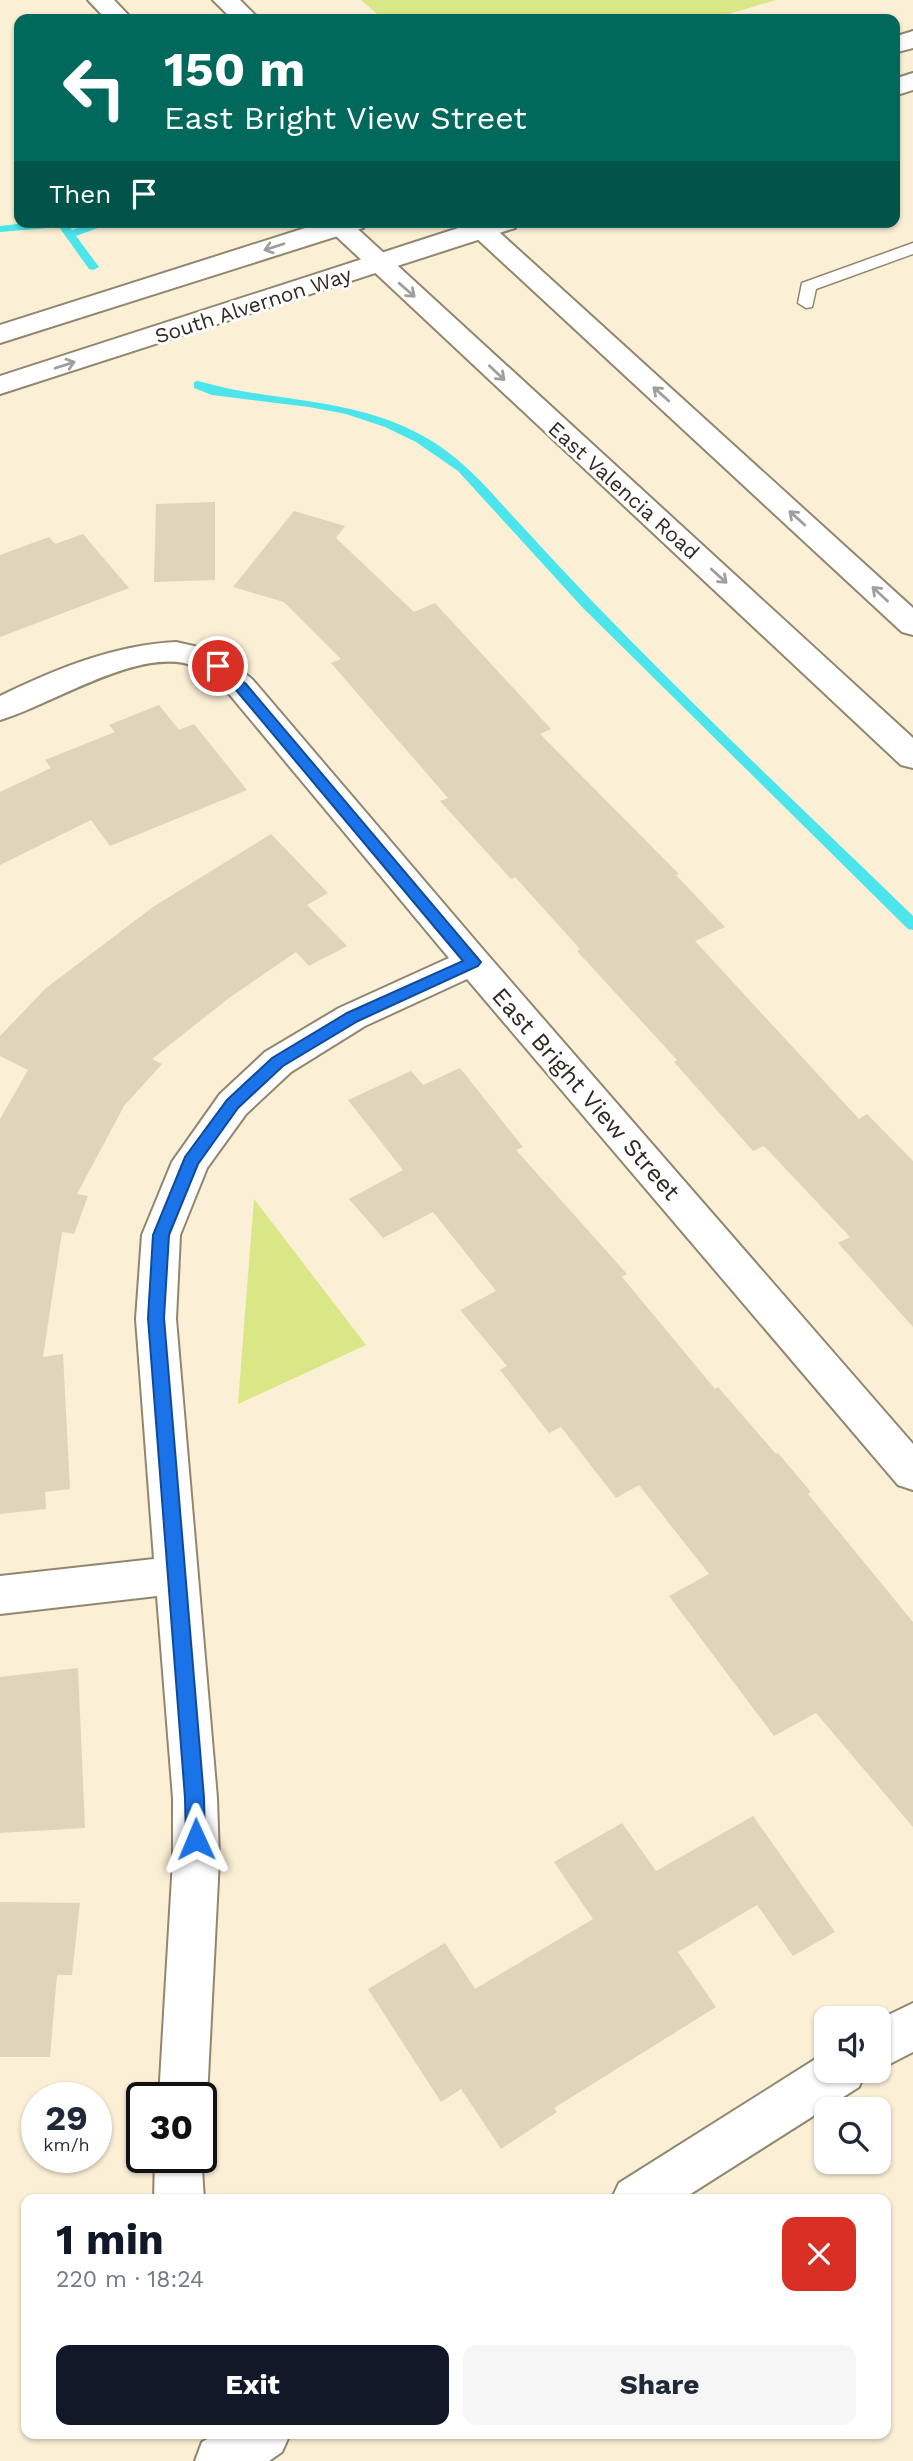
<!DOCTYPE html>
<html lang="en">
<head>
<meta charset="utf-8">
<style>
	body { margin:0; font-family:"Work Sans",sans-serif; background:#f6f6f7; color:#1f2937; height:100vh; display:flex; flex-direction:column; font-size:26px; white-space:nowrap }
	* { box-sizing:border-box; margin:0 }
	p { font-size:23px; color:#747a83 }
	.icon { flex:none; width:38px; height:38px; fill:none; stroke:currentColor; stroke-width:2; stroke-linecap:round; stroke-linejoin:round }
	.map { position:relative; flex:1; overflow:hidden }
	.details { position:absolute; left:21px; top:2194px; width:870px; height:245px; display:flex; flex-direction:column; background:#fff; border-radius:14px; box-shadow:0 2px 5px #0004 }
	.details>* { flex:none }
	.hud { position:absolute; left:14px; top:14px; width:886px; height:214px; border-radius:14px; box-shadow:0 2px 5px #0004; background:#00695c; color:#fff; overflow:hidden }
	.controls { position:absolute; left:814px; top:2006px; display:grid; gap:14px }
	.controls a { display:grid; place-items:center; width:77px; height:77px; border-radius:14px; background:#fff; box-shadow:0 2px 5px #0004; font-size:35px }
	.speed { position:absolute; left:21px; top:2082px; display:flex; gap:14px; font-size:35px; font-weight:700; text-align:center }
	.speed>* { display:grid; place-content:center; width:91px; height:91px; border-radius:50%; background:#fff; box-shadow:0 2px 5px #0004; line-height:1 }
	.speed small { font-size:18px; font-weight:400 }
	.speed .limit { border:4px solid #111; border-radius:10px; background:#fff; color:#111 }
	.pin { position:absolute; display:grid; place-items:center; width:60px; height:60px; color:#fff; margin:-30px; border:4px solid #fff; border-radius:50%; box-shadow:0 2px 7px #0007 }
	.me { position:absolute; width:77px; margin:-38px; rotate:359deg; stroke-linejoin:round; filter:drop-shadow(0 0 5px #0008) }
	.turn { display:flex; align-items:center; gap:24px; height:147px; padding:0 35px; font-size:32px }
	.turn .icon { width:91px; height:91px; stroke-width:2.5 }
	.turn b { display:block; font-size:49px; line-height:60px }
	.then { display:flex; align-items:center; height:66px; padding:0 35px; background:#0003; gap:14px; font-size:26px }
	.round { display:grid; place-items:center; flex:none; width:74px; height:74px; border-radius:14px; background:#f6f6f7 }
	.overview { display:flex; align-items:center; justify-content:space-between; height:119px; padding:0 35px }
	h1 { font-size:42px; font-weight:700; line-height:52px; color:#111827 }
	.cta { display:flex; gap:14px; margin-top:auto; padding:14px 35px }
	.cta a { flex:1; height:80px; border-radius:14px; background:#111827; color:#fff; font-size:28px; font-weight:700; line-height:80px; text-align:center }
	.cta a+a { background:#f6f6f7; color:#1f2937 }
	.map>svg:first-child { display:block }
	.green { fill:#d9e787 }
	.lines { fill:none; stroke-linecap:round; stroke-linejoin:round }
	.stream { fill:#4ce5ec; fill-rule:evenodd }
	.building { fill:#e0d4bb }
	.lane-casing { stroke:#91876f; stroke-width:3 }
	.street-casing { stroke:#91876f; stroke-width:4 }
	.secondary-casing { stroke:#91876f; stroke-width:4 }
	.primary-casing { stroke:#91876f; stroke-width:4 }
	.lane { fill:#fff; fill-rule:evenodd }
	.street { fill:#fff; fill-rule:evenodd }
	.secondary { fill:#fff; fill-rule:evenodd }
	.primary { fill:#fff; fill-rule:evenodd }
	.oneway { stroke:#a19f9b }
	.route { fill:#1a73e8; stroke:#114b97; stroke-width:2 }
	.labels { text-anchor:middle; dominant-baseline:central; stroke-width:6; stroke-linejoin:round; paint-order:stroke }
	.far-street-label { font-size:21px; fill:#2f2a20; stroke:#fff }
	.street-label { font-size:24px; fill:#2f2a20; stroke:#fff }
</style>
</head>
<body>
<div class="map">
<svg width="913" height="2461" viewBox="0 0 913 2461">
	<rect width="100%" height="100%" fill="#fbefd5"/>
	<!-- green -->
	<path class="green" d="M361 0H776L712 19H383Z
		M254 1199 366 1345 238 1404Z"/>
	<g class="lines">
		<!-- stream -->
		<path class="stream" d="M35 222H67L72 230 97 222H114L76 236 99 267 93 270 89 269 59 227 0 232V226Z
			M198 381C274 403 351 396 423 436 458 455 483 483 509 512 537 542 564 572 592 601 696 709 806 812 913 916V930L908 929 583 608 458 471 416 442 385 427 346 414 309 407 212 395 194 388V382Z"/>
	</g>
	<!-- building -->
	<path class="building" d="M215 502V580L154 582 156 504Z
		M294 511 345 526 336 538 414 612 435 603 551 729 540 734 679 874 676 875 725 927 695 941 859 1119 867 1114 913 1161V1327L838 1243 850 1237 764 1146 753 1151 674 1062 677 1060 577 951 580 949 515 877 511 879 440 801 448 798 331 663 341 659 284 602 233 587Z
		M83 534 129 588 0 637V555L49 537 55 544Z
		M159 705 179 730 194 724 247 790 110 846 91 820 0 865V792L51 768 45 760 115 732 109 725Z
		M271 834 328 893 307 905 347 946 309 966 296 952 229 998 152 1059 162 1064 124 1106 77 1194 88 1196 74 1234 62 1232 43 1357 63 1354 70 1489 45 1492 46 1509 0 1514V1119L28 1070 0 1056V1036L46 988 153 907Z
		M460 1068 523 1147 516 1150 627 1274 622 1277 715 1389 718 1387 776 1454 778 1453 811 1492 808 1494 913 1622V1827L816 1713 774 1736 669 1596 709 1574 639 1485 616 1498 561 1427 549 1433 500 1370 507 1366 460 1310 496 1291 433 1212 383 1238 349 1199 403 1170 348 1100 411 1071 423 1085Z
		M78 1668 85 1828 0 1833V1677Z
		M753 1816 835 1932 793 1956 757 1905 678 1952 716 2007 554 2108 557 2112 501 2149 461 2089 441 2102 368 1989 445 1943 475 1989 593 1919 554 1862 622 1823 656 1871Z
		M0 1902 80 1903 72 1975H57L50 2057H0Z"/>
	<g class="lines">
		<!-- lane casing -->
		<g class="lane-casing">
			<path id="lane" d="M913 243V254L816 289 812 307 806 308 798 303 802 283Z"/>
		</g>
		<!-- street casing -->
		<g class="street-casing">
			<path id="street" d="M176 642 216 651 252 679 486 953 913 1444V1490L898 1485 467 979 365 1026 291 1072 246 1114 207 1168 180 1235 176 1319 217 1798 219 1860 207 2098 201 2112V2098H159L173 1860V1798L157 1596 0 1614V1576L154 1559 136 1319 142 1235 172 1162 220 1094 265 1052 339 1008 449 958 230 695C219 685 209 673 196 667 144 643 50 706 0 720V696C56 669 114 645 176 642Z
				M913 2003V2052L878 2070V2020Z
				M825 2053 826 2070H866L859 2087 681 2200H611L619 2183Z
				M201 2153 204 2200H154L155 2158H201Z
				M216 2434H290L282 2452 269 2461H195L202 2442Z"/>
		</g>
		<!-- secondary casing -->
		<g class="secondary-casing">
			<path id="secondary" d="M913 31V48L894 53V37Z
				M913 73V90L894 96V79Z
				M324 222H366L363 228 0 343V325Z
				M477 222H518L515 228 0 394V376Z"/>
		</g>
		<!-- primary casing -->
		<g class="primary-casing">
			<path id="primary" d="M88 0H114L132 19H106Z
				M213 0H240L259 19H232Z
				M321 222H350L913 738V768L901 765Z
				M459 222H488L913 608V635L902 632Z"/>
		</g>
		<!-- lane -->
		<use href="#lane" class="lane"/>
		<!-- street -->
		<use href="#street" class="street"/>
		<!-- secondary -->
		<use href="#secondary" class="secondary"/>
		<!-- primary -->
		<use href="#primary" class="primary"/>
	</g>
	<!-- one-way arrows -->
	<defs><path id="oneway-shaft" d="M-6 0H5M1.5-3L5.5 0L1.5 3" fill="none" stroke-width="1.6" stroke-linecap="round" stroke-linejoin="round" transform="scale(1.75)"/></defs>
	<g class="oneway">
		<use href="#oneway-shaft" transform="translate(274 247) rotate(162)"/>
		<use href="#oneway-shaft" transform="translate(407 290) rotate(41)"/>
		<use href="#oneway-shaft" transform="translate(65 365) rotate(-18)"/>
		<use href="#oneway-shaft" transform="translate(497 373) rotate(43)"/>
		<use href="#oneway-shaft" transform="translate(661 394) rotate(-138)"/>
		<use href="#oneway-shaft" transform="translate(797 518) rotate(-138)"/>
		<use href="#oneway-shaft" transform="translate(719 576) rotate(42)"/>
		<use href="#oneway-shaft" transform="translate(880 594) rotate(-137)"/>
	</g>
	<!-- route -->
	<path class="route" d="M218 662 246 684 481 962 478 966 358 1021 283 1066 238 1108 198 1164 169 1235 164 1318 204 1798 205 1839 202 1846 196 1848 189 1846 186 1839 185 1798 148 1318 153 1235 185 1157 227 1100 272 1058 347 1013 463 961 236 690 214 669 212 666Z"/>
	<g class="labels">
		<!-- far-street labels -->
		<g class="far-street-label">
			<text transform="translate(253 305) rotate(-18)">South Alvernon Way</text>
			<text transform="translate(624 490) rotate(42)">East Valencia Road</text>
		</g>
		<!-- street labels -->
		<g class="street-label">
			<text transform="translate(586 1094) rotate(49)">East Bright View Street</text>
		</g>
	</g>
</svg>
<div class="controls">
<a><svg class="icon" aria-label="sound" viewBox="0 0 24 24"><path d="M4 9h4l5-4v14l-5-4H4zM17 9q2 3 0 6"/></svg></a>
<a><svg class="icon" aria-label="search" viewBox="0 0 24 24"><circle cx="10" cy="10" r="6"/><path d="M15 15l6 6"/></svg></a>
</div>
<div class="speed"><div>29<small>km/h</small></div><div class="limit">30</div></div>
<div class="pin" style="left:218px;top:666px;background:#d93025"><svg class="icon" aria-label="arrive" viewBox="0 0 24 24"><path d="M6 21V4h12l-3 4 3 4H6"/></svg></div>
<svg class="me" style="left:196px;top:1839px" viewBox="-20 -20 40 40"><path d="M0-17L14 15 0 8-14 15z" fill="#1a73e8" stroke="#fff" stroke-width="4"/></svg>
<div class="hud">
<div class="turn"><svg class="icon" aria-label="left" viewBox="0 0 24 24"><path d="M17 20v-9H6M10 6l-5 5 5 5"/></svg><div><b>150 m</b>East Bright View Street</div></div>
<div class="then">Then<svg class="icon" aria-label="arrive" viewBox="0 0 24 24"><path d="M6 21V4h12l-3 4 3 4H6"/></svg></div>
</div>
<section class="details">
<div class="overview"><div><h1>1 min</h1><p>220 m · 18:24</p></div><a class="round" style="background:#d93025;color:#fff"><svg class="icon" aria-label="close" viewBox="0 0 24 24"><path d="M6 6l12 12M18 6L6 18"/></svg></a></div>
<div class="cta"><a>Exit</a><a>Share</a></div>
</section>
</div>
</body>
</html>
